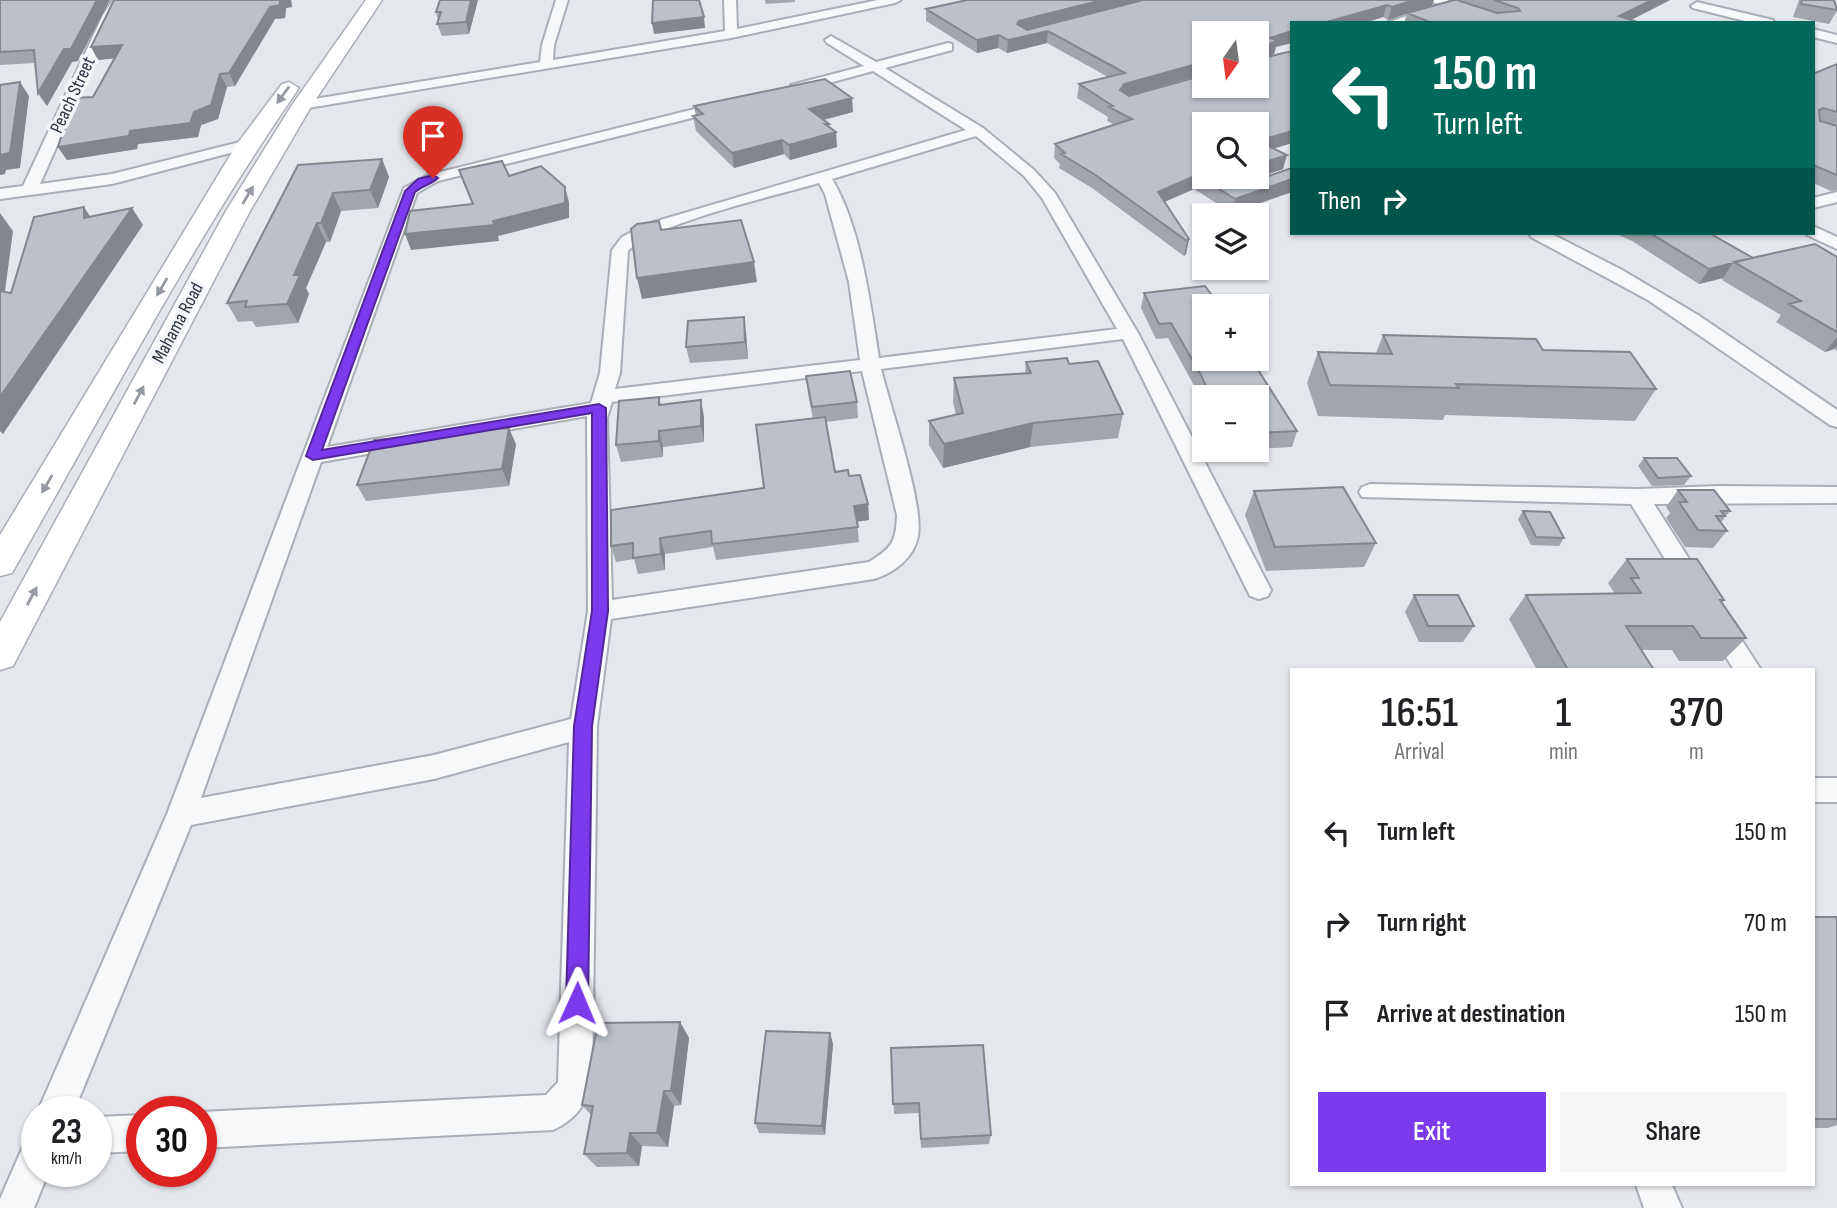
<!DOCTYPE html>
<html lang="en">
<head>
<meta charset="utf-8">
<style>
	body { margin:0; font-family:"Sofia Sans Condensed",sans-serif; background:#f6f6f6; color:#202124; height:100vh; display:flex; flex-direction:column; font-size:26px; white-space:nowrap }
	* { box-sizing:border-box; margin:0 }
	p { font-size:23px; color:#757577 }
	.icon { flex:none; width:38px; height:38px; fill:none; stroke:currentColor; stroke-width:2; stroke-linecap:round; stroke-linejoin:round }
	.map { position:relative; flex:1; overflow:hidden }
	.drawer { position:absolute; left:1290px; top:668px; width:525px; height:518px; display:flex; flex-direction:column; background:#fff; border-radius:0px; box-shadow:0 2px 5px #0004 }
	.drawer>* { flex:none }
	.guide { position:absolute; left:1290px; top:21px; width:525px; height:214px; border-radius:0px; box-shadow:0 2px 5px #0004; background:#00695c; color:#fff; overflow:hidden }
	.needle { width:46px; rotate:194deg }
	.tools { position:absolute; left:1192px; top:21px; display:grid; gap:14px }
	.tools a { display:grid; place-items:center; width:77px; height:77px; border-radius:0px; background:#fff; box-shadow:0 2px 5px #0004; font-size:35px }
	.speed { position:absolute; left:21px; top:1096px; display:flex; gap:14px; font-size:35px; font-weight:700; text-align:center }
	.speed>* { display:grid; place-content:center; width:91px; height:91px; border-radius:50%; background:#fff; box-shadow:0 2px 5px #0004; line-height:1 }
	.speed small { font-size:18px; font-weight:400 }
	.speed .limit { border:10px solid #d22; background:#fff; color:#111 }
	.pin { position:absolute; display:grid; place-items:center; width:60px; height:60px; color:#fff; margin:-72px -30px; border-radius:50% 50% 50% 0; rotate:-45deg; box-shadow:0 0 7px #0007 }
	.pin .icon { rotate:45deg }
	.me { position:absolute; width:77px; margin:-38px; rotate:1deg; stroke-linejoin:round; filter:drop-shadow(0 0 5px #0008) }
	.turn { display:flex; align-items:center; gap:24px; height:147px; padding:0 28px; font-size:32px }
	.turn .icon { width:91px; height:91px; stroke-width:2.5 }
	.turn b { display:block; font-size:49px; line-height:60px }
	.then { display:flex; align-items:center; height:66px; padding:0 28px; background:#0003; gap:14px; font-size:26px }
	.eta { display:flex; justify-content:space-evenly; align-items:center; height:119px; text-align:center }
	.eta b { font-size:42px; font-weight:600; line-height:49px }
	.primary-button { display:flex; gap:14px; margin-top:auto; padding:14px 28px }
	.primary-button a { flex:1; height:80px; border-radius:0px; background:#7c3aed; color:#fff; font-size:28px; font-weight:600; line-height:80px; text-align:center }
	.primary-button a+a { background:#f6f6f6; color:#202124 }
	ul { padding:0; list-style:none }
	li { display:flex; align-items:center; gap:21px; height:91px; padding:0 28px }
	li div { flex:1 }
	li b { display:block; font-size:26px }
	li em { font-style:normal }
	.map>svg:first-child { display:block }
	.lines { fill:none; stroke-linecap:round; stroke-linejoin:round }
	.street-casing { stroke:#a9aeb7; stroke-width:4 }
	.secondary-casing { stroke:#a9aeb7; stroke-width:3 }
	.street { fill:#f7f8fa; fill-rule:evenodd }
	.secondary { fill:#fff; fill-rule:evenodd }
	.wall { fill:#a1a5ae; fill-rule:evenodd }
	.shaded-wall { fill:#83868d }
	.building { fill:#bbc0ca; stroke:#83868d; stroke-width:2; fill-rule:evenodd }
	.oneway { fill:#959aa2 }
	.route { fill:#7c3aed; stroke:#51269a; stroke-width:2 }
	.labels { text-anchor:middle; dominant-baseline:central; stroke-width:7; stroke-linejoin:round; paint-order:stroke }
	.far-street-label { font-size:19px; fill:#2b3445; stroke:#f4f6f9 }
</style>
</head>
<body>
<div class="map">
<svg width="1837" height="1208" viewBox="0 0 1837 1208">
	<rect width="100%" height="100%" fill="#e4e7ec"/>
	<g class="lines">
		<!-- street casing -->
		<g class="street-casing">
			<path id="street" d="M113 0H125L115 15 40 184 112 174 248 140 255 144 253 147 112 184 0 199V189L23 186 103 15Z
				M556 0H568L554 45 553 60 725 31 724 0H736L737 29 878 0H901L895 3 731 38 302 109 295 105 302 101 540 62 542 45Z
				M1429 0H1447L1457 5 1405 23H1386L1439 5Z
				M1697 2 1773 20 1775 23H1753L1693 8 1691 6Z
				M1813 29 1837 35V43L1813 37Z
				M831 36 876 62 948 43 952 44V50L885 68 983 128 1034 170 1055 193 1138 333 1271 590 1268 596 1259 599 1250 596 1123 339 881 369C890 406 924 504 918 536 914 558 894 573 874 579L611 619 597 726 592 1087C584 1107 573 1121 553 1130L201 1148V1112L546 1095 558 1082 569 742 434 779 191 825 74 1111H38L167 814 404 188 428 175 727 101 734 105 732 108 438 181 417 193 327 447 591 403 600 373 612 250 622 237 647 224 966 130 873 71 796 92 791 91V85L864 66 827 43 825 40ZM976 136 1024 176 1042 198 1117 329 879 358C870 302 861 227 832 179ZM819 183 825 194 849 282 860 360 615 389 620 373 628 251C652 224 778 195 819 183ZM862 371 897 515C896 542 892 548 869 562L612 600 607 418 612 402ZM587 416 588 611 571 719 434 755 201 798 321 462Z
				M1837 192V202L1813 208V198Z
				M1813 226 1837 237V249L1807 235 1806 233H1813Z
				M1529 233H1550L1622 270 1698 315 1837 410V427L1830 425 1648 300 1531 237Z
				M1370 484 1638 489 1719 486 1837 487V503L1654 504 1707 587 1704 593 1695 596 1686 593 1631 504 1362 497 1359 492 1362 487Z
				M1718 614 1727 617 1761 670H1734L1706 624 1709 617Z
				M1813 778H1837V802H1813Z
				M142 1115V1151L96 1153V1117Z
				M37 1139V1171H49L34 1208H0V1199L24 1144Z
				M1636 1185H1672L1682 1208H1644Z"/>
		</g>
		<!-- secondary casing -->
		<g class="secondary-casing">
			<path id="secondary" d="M366 0H382L312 105 250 211 13 666 0 670V622L226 211 292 105Z
				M289 82 299 88C192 242 105 410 12 573L0 576V535L237 144 282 84Z"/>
		</g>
		<!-- street -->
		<use href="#street" class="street"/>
		<!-- secondary -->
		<use href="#secondary" class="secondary"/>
	</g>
	<!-- wall -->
	<path class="wall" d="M0 0 78 61 72 62 47 106 38 93 35 63 0 65Z
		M114 0H291L292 7 286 8 285 18 275 19 235 86 227 87 218 119 201 125 198 137 138 144 137 149 67 160 58 147 93 97 114 58 98 60Z
		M478 0 469 34 442 36 437 24 438 20 436 12Z
		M765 0H795V2L766 4Z
		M967 0H1434L1432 5 1388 20 1383 17 1364 23H1292L1276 47 1274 54 1262 58 1292 51V143L1274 148 1283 169 1257 178 1232 213 1194 189 1164 202 1189 239 1186 254 1184 256 1092 188 1059 168 1060 164 1054 158 1055 144 1115 125 1107 121 1108 117 1077 98 1079 84 1108 77 1047 43 1007 53 998 48 977 53 926 21V9ZM1204 33 1256 86 1129 96 1204 75Z
		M1454 0H1670L1631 20 1640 23H1404L1407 13Z
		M1799 0H1834L1837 11 1829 24 1793 17Z
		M1837 64V190L1831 191 1813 183V73H1815Z
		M694 106 853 112 824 120 829 124V127L837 147 790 160 784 154 734 168 696 131 693 116H696Z
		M382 159 389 177 378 208 341 211 330 242H326L306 288 309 294 298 323 256 327 252 321 238 322 227 303 298 165Z
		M1615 233H1709L1753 258 1837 257V351L1834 349 1825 352 1776 322 1781 315 1722 280 1723 278 1699 284 1632 241Z
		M1144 293 1204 306 1297 431 1292 447 1256 449V397H1204V407L1197 391 1168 338 1156 339 1141 308Z
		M746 333 748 359 690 363 686 347Z
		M1383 335 1543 350 1656 389 1635 421 1445 415 1443 420 1318 416 1307 383 1318 352 1376 353Z
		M1026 362 1069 364 1123 414 1118 438 1030 447 943 468 929 445V421L956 415 953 402 954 378 1025 374Z
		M806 376 857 402 858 418 826 422 835 472 849 476 868 504 869 520 857 521 859 542 716 560 713 547 665 554V570L638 574 634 559 616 562 611 546 764 488 813 419 808 393Z
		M659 397 661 405 704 417V442L663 447V457L621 462 616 445Z
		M516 444 509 486 366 501 357 485Z
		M1644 458 1691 476 1684 485 1652 486 1638 466Z
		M1678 490 1730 511 1721 522 1727 531 1713 548 1685 547 1666 518 1670 513 1666 507Z
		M1254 491 1376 543 1364 567 1266 571 1245 515Z
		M1523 511 1564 538 1559 546 1531 545 1518 519Z
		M1627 559 1724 600 1722 603 1746 638 1723 661H1679L1672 650H1641L1654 670H1537L1509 619 1526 595 1615 594 1608 583Z
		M1414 595 1474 626 1463 642H1419L1405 612Z
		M1813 917 1837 920V1125L1828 1128H1813Z
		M680 1022 689 1038 681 1105 674 1106 668 1147 642 1146 639 1166 597 1167 584 1154 591 1115 582 1105Z
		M830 1033 833 1044 825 1135 759 1133 755 1123Z
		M891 1048 991 1135 989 1144 921 1148 919 1113 894 1114Z"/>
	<!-- shaded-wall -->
	<path class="shaded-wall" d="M97 0H110L78 61 72 62 47 106 38 93 64 49Z
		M280 0H291L292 7 286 8 285 18 275 19 235 86 229 73 270 7Z
		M471 0H478L469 34 466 22Z
		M1102 0H1148L1018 33 1017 24 1019 21Z
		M1414 0H1434L1432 5 1388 20 1392 7Z
		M1652 0H1670L1625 23 1619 16Z
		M1387 5 1383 17 1364 23H1323Z
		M704 17 705 28 654 34 652 23Z
		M1048 31 1047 43 1007 53 1008 40Z
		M1292 31V43L1276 47 1274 54 1256 60 1257 48 1270 38Z
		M999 35 998 48 977 53V40Z
		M122 45 129 57 98 60 91 47Z
		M1204 62 1203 74 1122 97 1120 90 1124 84Z
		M220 74 227 87 218 119 201 125 198 137 138 144 137 149 67 160 58 147 130 131 194 112Z
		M20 82 29 96 20 168 6 170 5 174 0 175V155Z
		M852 98 853 112 810 123 809 109Z
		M825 124H829V134L836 132 837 147 790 160 789 145Z
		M1292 130V143L1256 154 1258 141Z
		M782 140 784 154 734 168 732 153Z
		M1287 155 1283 169 1248 181 1247 177H1256V165Z
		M382 159 389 177 378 208 370 190Z
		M1197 175 1194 189 1155 206 1158 192Z
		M1292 179V192L1232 213 1235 199Z
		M565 187 569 202V218L498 236 499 241 411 250 405 234 493 221Z
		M333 193 341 211 330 242 321 223Z
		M84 207 95 224 84 218Z
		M132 208 143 225 3 434 0 431V397Z
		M0 213 13 231 3 306 0 302Z
		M317 223 326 242 306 288 309 294 298 323 287 304 294 275Z
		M1189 239 1186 254 1184 256 1187 241Z
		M754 262 757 282 642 299 637 278Z
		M1733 263 1723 278 1699 284 1709 269Z
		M744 317 746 333 748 359 745 342Z
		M1837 337V346L1834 349 1825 352Z
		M701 400 704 417V442L701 426Z
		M1033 423 1030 447 943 468 944 444Z
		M509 428 516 444 509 486 502 469Z
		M659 431 663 447V457L659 441Z
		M868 504 869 520 855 522 854 506Z
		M660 538 665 554V570L661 554Z
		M680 1022 689 1038 681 1105 671 1091Z
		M830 1033 833 1044 825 1135 822 1126Z
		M664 1091 674 1106 668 1147 657 1133Z
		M630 1133 642 1146 639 1166 627 1153Z"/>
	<!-- building -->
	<path class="building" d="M0 0H97L71 49H64L38 93 34 50 0 52Z
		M114 0H280V5L270 7 229 73 220 74 211 105 194 112 190 123 130 131 129 136 58 147 73 98 93 97 122 45 91 47Z
		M440 0H471L466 22 437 24 441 12H436Z
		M653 0H699L704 17 652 23Z
		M967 0H1102L1019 21 1017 24 1027 30 1143 0H1414L1392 7 1387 5 1323 23H1292V31L1270 38 1278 41 1257 48 1258 59 1292 51V131L1258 141 1287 155 1256 165V124H1204V177H1255L1260 179 1292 168V179L1235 199 1197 175 1158 192 1189 239 1187 241 1094 174 1061 154 1065 153 1055 144 1132 119 1109 107 1113 106 1079 84 1125 73 1048 31 1008 40 999 35 977 40 926 9ZM1204 33H1256V86H1204V75L1129 96 1120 90 1124 84 1204 62Z
		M1454 0H1457L1497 13 1520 11 1518 8 1494 0H1652L1619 16 1640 23H1432L1407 13Z
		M1802 0H1834L1837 10 1801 4Z
		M1837 64V112L1823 108 1819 110 1820 121 1837 126V175L1813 165V73H1815Z
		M825 79 852 98 809 109 829 124H825L836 132 789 145 782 140 732 153 693 116 703 114 694 106Z
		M20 82 10 153 0 155V85Z
		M382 159 370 190 333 193 321 223H317L294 275H300L287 304 245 307 247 301 227 303 298 165Z
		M502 161 509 176 541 166 565 187V203L493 221 494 225 405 234 410 211 473 204 459 170Z
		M84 207V218L132 208 0 397V291L11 293 34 217Z
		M741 220 754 262 637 278 631 229 637 224 659 221 661 230Z
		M1650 233H1709L1753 258 1709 269Z
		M1815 244 1837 257V332L1789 304 1801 301 1734 262Z
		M1205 286 1220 306H1204V359H1251L1297 431 1256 433V397H1211L1201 375 1171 323 1159 324 1144 293Z
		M744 317 745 342 686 347 688 321Z
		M1383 335 1536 339 1543 350 1630 352 1656 389 1456 384 1459 388 1330 385 1318 352 1392 354Z
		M1067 358 1069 364 1098 361 1123 414 1033 423 944 444 929 421 963 413 954 378 1031 373 1026 362Z
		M850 371 857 402 812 407 806 376Z
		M659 397V405L701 400V426L659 431V441L616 445 619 401Z
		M825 417 835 472 848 470 849 476 860 475 868 504 854 506 858 527 712 544 711 531 660 538 661 554 633 558V543L611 546V510L764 488 756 425Z
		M509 428 502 469 357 485 374 440Z
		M1644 458H1677L1691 476 1658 478Z
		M1343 487 1376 543 1275 547 1254 491Z
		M1678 490H1714L1730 511H1721L1725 516H1716L1727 531 1698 530 1679 502H1687Z
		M1523 511 1550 512 1564 538 1536 537Z
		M1627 559H1697L1724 600H1720L1746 638H1701L1693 626H1626L1654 670H1568L1526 595 1641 593 1631 578H1639Z
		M1414 595H1458L1474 626H1428Z
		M1813 917H1836L1837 920V1119H1813Z
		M680 1022 671 1091H664L657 1133H630L627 1153 584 1154 593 1106 582 1105 598 1023Z
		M766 1031 830 1033 822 1126 755 1123Z
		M983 1045 991 1135 921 1139 919 1103 893 1104 891 1048Z"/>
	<!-- one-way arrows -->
	<defs><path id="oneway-solid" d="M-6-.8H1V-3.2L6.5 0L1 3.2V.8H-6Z" transform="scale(1.75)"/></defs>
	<g class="oneway">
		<use href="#oneway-solid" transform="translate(283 95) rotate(126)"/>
		<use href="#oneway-solid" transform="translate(248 195) rotate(-59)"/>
		<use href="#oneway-solid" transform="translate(162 287) rotate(120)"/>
		<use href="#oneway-solid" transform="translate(139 395) rotate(-62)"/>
		<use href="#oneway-solid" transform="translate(47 484) rotate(120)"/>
		<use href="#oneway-solid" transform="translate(32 596) rotate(-62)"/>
	</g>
	<!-- route -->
	<path class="route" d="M433 175 438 178C432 184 422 186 415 192L322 450 599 404 606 408 608 611 592 726 588 1003 585 1011 577 1014 570 1011 566 1003 574 726 592 611V413L313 460 306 456 405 191 418 179Z"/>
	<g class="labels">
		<!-- far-street labels -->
		<g class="far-street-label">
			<text transform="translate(73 95) rotate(-65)">Peach Street</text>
			<text transform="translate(178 323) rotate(-62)">Mahama Road</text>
		</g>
	</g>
</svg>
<div class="tools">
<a><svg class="needle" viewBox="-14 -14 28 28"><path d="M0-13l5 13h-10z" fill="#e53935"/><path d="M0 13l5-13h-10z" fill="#757577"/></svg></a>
<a><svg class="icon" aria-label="search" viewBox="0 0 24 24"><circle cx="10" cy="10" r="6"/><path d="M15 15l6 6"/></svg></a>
<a><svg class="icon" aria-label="layers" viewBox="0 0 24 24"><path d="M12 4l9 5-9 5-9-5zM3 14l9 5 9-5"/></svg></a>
<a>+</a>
<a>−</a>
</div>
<div class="speed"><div>23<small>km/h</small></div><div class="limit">30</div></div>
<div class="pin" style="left:433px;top:178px;background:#d93025"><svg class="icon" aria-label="arrive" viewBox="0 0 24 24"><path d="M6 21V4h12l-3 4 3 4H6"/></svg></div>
<svg class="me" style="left:577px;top:1003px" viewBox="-20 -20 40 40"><path d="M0-17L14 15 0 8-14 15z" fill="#7c3aed" stroke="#fff" stroke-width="4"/></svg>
<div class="guide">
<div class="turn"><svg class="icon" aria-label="left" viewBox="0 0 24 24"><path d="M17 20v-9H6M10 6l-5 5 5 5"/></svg><div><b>150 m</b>Turn left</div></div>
<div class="then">Then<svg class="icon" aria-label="right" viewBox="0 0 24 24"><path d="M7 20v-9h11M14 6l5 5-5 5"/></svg></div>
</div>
<section class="drawer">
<div class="eta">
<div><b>16:51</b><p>Arrival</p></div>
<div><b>1</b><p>min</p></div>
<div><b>370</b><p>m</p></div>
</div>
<ul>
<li><svg class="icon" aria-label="left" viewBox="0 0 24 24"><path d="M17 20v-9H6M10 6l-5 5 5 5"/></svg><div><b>Turn left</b></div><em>150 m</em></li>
<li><svg class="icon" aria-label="right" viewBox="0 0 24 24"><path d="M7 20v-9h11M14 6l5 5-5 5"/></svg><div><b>Turn right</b></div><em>70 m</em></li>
<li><svg class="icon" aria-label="arrive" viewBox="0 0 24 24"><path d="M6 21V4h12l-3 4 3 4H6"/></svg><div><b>Arrive at destination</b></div><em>150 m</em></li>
</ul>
<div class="primary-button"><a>Exit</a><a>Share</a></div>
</section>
</div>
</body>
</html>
